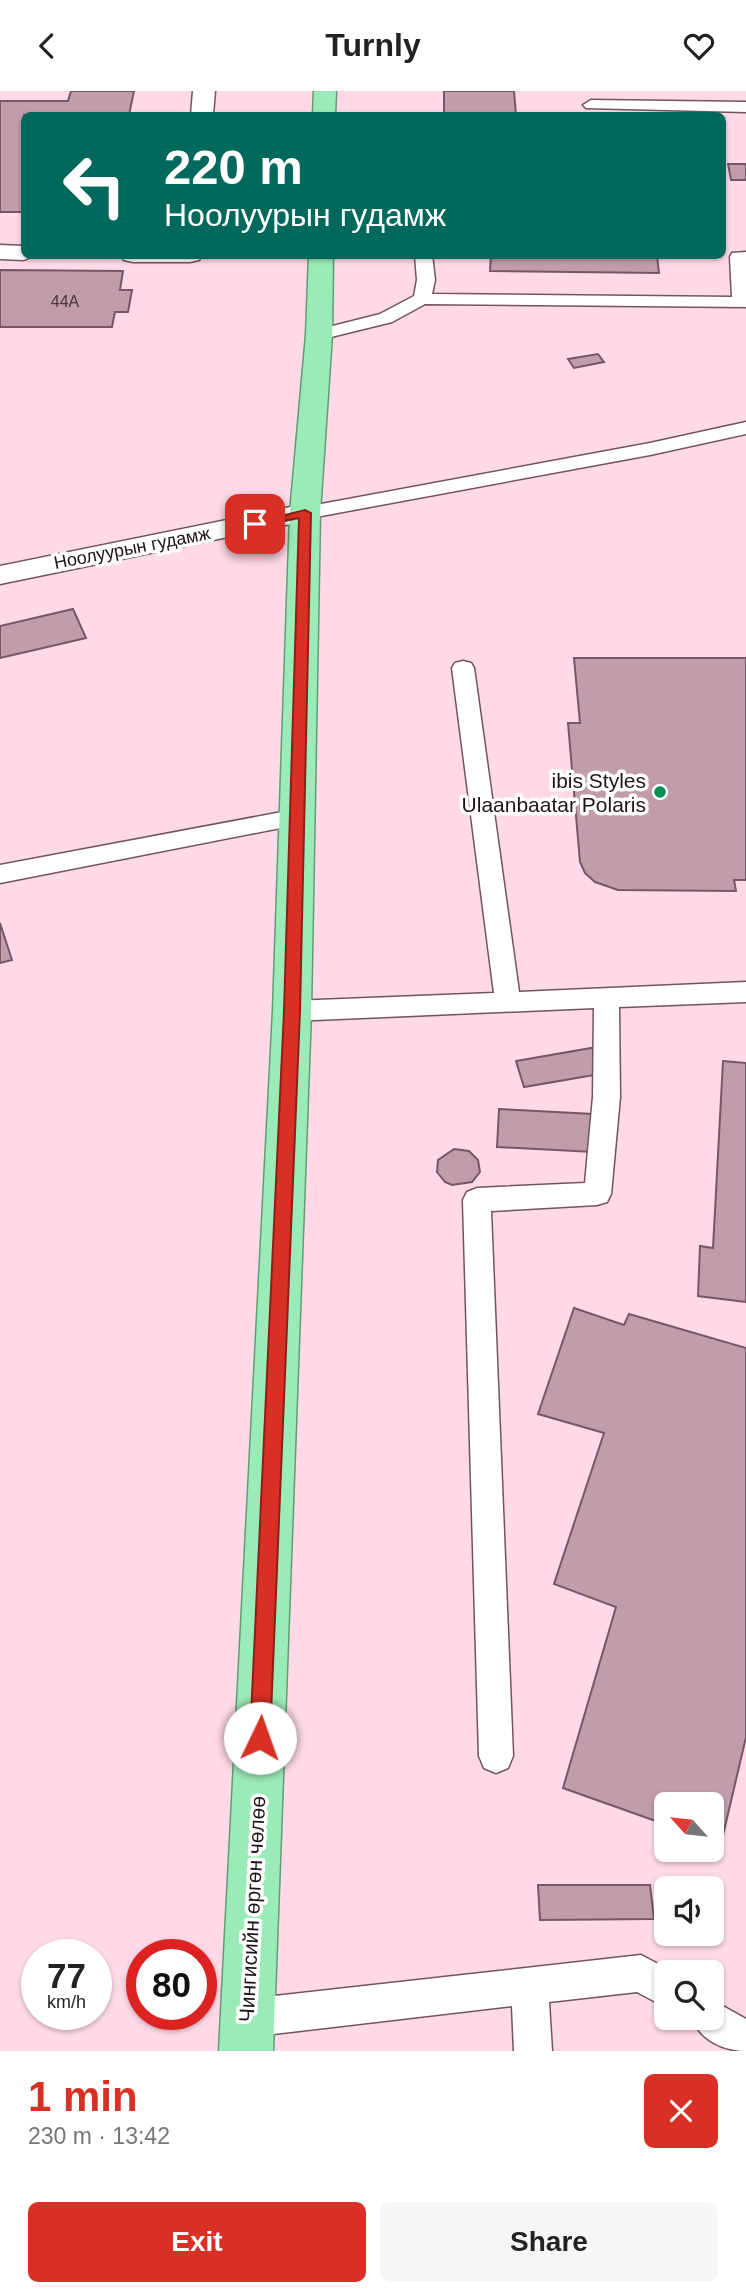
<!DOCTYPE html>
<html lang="en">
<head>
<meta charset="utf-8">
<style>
	body { margin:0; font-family:Arial,sans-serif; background:#f6f6f6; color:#222; height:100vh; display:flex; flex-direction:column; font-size:26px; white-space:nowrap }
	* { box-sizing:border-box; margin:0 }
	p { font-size:23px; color:#767676 }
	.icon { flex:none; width:38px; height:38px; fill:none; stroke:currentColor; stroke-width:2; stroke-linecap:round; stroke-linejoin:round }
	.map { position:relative; height:1960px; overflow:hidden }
	.details { display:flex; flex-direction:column; background:#fff; flex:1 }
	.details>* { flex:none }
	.top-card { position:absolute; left:21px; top:21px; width:705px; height:147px; border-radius:10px; box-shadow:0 2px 5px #0004; background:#00695c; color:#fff; overflow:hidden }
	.needle { width:46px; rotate:297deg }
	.fabs { position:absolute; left:654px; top:1701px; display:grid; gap:14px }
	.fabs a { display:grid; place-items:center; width:70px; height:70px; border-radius:10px; background:#fff; box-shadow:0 2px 5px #0004; font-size:35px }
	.speed { position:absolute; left:21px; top:1848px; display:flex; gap:14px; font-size:35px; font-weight:700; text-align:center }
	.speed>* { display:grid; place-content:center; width:91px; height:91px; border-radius:50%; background:#fff; box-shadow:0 2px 5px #0004; line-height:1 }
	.speed small { font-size:18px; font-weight:400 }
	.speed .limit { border:10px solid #d22; background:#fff; color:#111 }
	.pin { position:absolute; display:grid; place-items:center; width:60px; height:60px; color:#fff; margin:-30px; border-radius:14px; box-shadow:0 4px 10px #0006 }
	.me { position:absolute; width:77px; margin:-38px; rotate:3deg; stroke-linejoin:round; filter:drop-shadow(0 0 5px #0008) }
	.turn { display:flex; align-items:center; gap:24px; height:147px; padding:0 28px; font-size:32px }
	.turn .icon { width:91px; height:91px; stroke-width:2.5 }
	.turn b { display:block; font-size:49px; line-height:60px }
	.round { display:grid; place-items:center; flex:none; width:74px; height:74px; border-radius:10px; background:#f6f6f6 }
	.headline { display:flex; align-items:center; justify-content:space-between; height:119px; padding:0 28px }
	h1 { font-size:42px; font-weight:700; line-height:52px; color:#d93025 }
	.cta { display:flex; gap:14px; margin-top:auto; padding:14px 28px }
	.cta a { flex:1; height:80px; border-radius:10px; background:#d93025; color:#fff; font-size:28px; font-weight:700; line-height:80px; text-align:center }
	.cta a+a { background:#f6f6f6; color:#222 }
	header { display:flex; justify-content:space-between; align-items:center; height:91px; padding:0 28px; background:#fff; font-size:32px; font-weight:700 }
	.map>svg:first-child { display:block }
	.building { fill:#c19dab; stroke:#775765; stroke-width:2 }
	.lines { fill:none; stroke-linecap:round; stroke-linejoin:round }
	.service-casing { stroke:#735360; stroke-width:3 }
	.minor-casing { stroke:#735360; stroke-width:3 }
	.tertiary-casing { stroke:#735360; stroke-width:3 }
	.trunk-casing { stroke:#609c75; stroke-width:3 }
	.service { fill:#fff; fill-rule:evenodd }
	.minor { fill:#fff; fill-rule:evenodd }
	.tertiary { fill:#fff; fill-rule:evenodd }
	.trunk { fill:#9bebb8; fill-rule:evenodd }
	.route { fill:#d93025; stroke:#8d1f18; stroke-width:2 }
	.poi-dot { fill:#029151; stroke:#fff; stroke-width:2.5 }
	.labels { text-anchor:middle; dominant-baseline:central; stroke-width:7; stroke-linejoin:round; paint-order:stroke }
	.far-number-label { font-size:16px; fill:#49363e }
	.far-street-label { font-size:18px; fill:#211419; stroke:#fff }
	.poi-label { font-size:21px; fill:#211419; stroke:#fff; text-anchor:end }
	.street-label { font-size:21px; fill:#211419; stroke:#fff }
</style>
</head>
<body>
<header><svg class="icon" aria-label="back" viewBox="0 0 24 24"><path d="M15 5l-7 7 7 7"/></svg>Turnly<svg class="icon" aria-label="heart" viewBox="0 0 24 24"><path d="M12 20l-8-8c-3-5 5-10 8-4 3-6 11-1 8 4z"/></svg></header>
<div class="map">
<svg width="746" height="1960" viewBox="0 0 746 1960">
	<rect width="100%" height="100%" fill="#ffd9e8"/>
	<!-- building -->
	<path class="building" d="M71 0H134L129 24H24V121H0V10H68Z
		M444 0H514L516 24H444Z
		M728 73H746V89H731Z
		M491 164H657L659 182 490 180Z
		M0 179 123 180 120 199H132L128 221H115L112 236H0Z
		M598 263 604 271 574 277 568 268Z
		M73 518 86 547 0 567V535Z
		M574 567H746V789H734L736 800 618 799 595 791 585 782 580 771 568 632H580Z
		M0 832 12 869 0 872Z
		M597 956 606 982 524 996 516 970Z
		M723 970 746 972V1211L698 1205 700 1155 713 1157Z
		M499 1018 593 1023V1061L497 1056Z
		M454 1058 469 1060 478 1069 480 1081 472 1091 452 1094 445 1091 437 1081 438 1069Z
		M574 1217 624 1234 629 1223 746 1257V1646L721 1753 712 1750V1713H667V1734L563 1697 616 1516 554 1493 604 1342 538 1323Z
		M538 1794H650L654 1828 540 1829Z"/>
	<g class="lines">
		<!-- service casing -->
		<g class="service-casing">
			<path id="service" d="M591 9 746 11V21L586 17 583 14Z
				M746 161V216L425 213 392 231 319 249 310 244 313 240 380 223 414 205 417 189 415 164H432L435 189 432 203 732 206 730 166 732 162Z
				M746 331V343L650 364 305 428 298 426 295 422 298 418 305 416 650 352Z
				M463 570 471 572 474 577 519 901 746 891V911L619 916 620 1006 611 1103 607 1111 597 1114 491 1120 513 1665 508 1677 496 1682 484 1677 479 1665 463 1109 467 1101 477 1097 585 1092 593 1006 594 917 292 930 283 927 279 920 283 913 292 910 494 902 452 577 455 572Z
				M298 718 306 720 310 726 306 732 0 792V774Z
				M641 1864 673 1881H667V1917L637 1901 549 1911 552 1960H514L512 1915 248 1946 235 1940 229 1927 235 1914 248 1908Z
				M712 1909 746 1928V1960C723 1960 700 1949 692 1927H712Z"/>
		</g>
		<!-- minor casing -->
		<g class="minor-casing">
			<path id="minor" d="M193 0H215L213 24H191Z
				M0 154 24 155V164H35L24 169 0 168Z
				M121 164H202L199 169 190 171H133L124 169Z"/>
		</g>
		<!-- tertiary casing -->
		<g class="tertiary-casing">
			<path id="tertiary" d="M305 413 315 416 320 422 315 428 0 493V475Z"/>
		</g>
		<!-- trunk casing -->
		<g class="trunk-casing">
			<path id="trunk" d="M314 0H336L335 24H313Z
				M309 164H333L332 244 320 422 311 920 273 1960H219L273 920 290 422 306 244Z"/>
		</g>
		<!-- service -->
		<use href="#service" class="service"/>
		<!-- minor -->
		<use href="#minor" class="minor"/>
		<!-- tertiary -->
		<use href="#tertiary" class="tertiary"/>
		<!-- trunk -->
		<use href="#trunk" class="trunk"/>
	</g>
	<!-- route -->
	<path class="route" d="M305 419 311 422 300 920 270 1647 267 1655 260 1658 253 1655 250 1647 284 920 299 427 255 436 249 433Z"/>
	<!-- markers -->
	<circle class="poi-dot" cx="660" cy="701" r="7"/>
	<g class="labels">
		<!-- far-number labels -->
		<g class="far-number-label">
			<text x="65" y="210">44А</text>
		</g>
		<!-- far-street labels -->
		<g class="far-street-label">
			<text transform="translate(132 457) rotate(-11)">Ноолуурын гудамж</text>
		</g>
		<!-- poi labels -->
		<g class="poi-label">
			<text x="646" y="689">ibis Styles<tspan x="646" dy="24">Ulaanbaatar Polaris</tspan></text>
		</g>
		<!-- street labels -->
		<g class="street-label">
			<text transform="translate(252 1818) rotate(-87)">Чингисийн өргөн чөлөө</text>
		</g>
	</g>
</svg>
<div class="fabs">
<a><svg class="needle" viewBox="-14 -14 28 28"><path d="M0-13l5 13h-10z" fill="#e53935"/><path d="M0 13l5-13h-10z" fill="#767676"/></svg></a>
<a><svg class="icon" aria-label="sound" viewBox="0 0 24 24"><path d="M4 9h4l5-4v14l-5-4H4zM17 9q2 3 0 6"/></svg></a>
<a><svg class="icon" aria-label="search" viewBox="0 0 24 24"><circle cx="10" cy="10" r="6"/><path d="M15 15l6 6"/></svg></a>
</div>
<div class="speed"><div>77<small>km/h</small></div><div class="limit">80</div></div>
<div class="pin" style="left:255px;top:433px;background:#d93025"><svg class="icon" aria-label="arrive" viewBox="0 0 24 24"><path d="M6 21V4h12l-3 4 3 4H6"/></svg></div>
<svg class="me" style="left:260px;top:1647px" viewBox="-20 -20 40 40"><circle r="19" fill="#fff"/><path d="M0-13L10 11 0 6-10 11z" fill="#d93025"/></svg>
<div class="top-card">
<div class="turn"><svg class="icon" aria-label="left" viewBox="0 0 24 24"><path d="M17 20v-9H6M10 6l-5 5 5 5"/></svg><div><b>220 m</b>Ноолуурын гудамж</div></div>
</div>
</div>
<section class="details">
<div class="headline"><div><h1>1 min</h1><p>230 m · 13:42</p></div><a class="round" style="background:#d93025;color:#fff"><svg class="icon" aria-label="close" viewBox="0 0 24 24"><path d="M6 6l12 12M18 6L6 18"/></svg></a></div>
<div class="cta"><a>Exit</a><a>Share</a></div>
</section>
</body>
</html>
